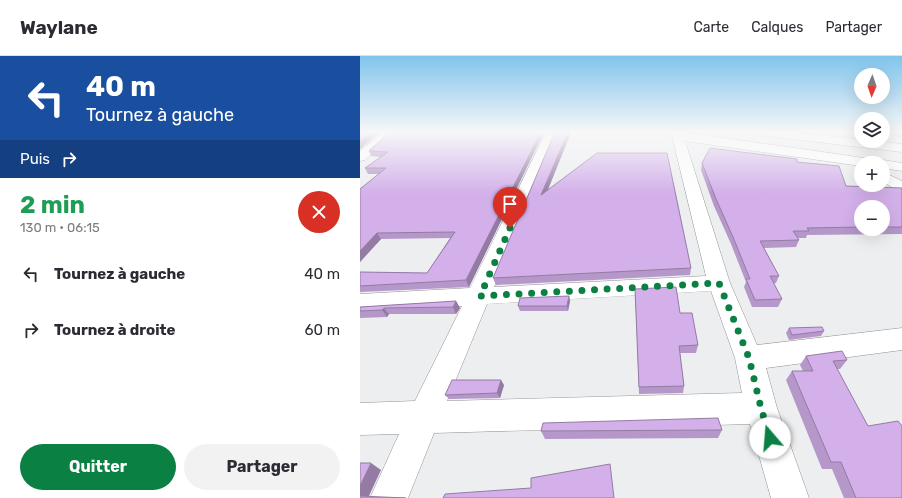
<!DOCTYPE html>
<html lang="fr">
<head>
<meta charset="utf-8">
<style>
	body { margin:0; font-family:Rubik,sans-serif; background:#f2f2f3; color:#2b2b33; height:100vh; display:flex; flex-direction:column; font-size:15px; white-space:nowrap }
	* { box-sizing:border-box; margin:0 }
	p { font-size:13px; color:#7c7c81 }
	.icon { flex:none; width:22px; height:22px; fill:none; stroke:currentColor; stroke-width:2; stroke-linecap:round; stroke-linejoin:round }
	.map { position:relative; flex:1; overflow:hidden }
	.drawer { display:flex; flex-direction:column; background:#fff; width:360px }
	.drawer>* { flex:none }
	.banner { background:#1a4fa0; color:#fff; overflow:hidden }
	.needle { width:26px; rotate:182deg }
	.fabs { position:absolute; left:494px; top:12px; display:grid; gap:8px }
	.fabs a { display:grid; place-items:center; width:36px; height:36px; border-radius:50%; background:#fff; box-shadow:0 4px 16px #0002; font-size:20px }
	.pin { position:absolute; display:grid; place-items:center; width:34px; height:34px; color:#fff; margin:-41px -17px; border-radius:50% 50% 50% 0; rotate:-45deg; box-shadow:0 0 4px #0007 }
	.pin .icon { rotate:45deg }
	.me { position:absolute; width:44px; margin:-22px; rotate:342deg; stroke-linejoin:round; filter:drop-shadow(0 0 3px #0008) }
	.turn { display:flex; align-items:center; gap:14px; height:84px; padding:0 20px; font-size:18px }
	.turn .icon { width:52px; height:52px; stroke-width:2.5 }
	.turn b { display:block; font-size:28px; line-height:34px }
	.then { display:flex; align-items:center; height:38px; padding:0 20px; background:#0003; gap:8px; font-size:15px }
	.round { display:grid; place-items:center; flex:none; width:42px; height:42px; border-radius:21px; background:#f2f2f3 }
	.overview { display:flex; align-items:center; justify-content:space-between; height:68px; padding:0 20px }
	h1 { font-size:24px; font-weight:700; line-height:30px; color:#1e9e55 }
	.action { display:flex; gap:8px; margin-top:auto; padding:8px 20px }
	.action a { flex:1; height:46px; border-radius:24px; background:#0b8043; color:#fff; font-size:16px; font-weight:700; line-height:46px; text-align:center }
	.action a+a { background:#f2f2f3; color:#2b2b33 }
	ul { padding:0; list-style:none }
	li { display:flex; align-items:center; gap:12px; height:56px; padding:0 20px }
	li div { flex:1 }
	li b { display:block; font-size:15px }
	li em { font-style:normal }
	header { display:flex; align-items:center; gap:24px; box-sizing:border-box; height:56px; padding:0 20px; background:#fff; border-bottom:1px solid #e1e1e2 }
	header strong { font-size:19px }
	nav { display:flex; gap:22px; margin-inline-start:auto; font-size:14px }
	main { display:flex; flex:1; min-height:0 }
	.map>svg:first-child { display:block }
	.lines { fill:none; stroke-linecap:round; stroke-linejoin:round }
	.street-casing { stroke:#929294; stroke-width:1 }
	.highway-casing { stroke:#8c964d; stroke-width:1 }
	.street { fill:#fff; fill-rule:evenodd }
	.highway { fill:#cfde6d; fill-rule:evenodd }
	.wall { fill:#b597c9; fill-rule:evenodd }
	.shaded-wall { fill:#947ba4 }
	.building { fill:#d3b0ea; stroke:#947ba4 }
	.route { stroke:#0b8043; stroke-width:7; stroke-dasharray:0 12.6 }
</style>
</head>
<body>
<header>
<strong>Waylane</strong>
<nav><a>Carte</a><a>Calques</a><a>Partager</a></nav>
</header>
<main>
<section class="drawer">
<div class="banner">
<div class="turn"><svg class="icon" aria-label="left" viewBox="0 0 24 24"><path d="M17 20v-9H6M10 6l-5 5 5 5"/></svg><div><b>40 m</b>Tournez à gauche</div></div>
<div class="then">Puis<svg class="icon" aria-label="right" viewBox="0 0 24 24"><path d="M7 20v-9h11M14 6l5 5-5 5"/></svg></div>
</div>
<div class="overview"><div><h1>2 min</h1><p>130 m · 06:15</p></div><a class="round" style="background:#d93025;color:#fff"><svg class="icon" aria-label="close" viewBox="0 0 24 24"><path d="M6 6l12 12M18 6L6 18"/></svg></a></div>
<ul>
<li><svg class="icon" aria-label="left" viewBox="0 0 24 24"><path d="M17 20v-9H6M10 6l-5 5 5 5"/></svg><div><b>Tournez à gauche</b></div><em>40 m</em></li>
<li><svg class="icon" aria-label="right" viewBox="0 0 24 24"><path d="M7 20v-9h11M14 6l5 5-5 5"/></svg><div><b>Tournez à droite</b></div><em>60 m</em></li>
</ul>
<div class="action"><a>Quitter</a><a>Partager</a></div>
</section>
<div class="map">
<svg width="542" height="442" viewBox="0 0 542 442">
	<rect width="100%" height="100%" fill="#edeef0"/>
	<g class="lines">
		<!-- street casing -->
		<g class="street-casing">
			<path id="street" d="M23 76H36L5 104 0 105V95Z
				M186 76H197L134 231 346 220 311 76H323L511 103 516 104 517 106 523 104 542 107V115L523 112V107H501V110L325 85 370 227 397 289 542 272V294L406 312 417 352 449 442H411L390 368 74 377 48 442H10L39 378 0 379V347L55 345 102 250 0 256V238L110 232ZM351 235 375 302 382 337 87 345 127 248Z
				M392 76H433L542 88V96L397 79Z
				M523 116 542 125V136L537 134 523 126Z"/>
		</g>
		<!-- highway casing -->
		<g class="highway-casing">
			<path id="highway" d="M528 76H542V81L529 78Z"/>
		</g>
		<!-- street -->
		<use href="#street" class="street"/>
		<!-- highway -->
		<use href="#highway" class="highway"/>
	</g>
	<!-- wall -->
	<path class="wall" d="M30 76H184L109 231 0 236V216L67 217 90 182 21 183 0 206V133L19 118H8L5 112 21 101 11 100 9 95Z
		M208 76H209L210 79 187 135 331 212 330 219 136 229 133 222Z
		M437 106 486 130 542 132V178L447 179 446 182H438L439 184 436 191 404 192 419 220 416 227 413 228 422 243 418 251H392L384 231 386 226 371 188 354 150 341 114 342 107ZM501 151H523V173H501Z
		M275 233 320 257 338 289 336 297H320L324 330 323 337 279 338Z
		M209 240 210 245 208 255H160L158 250Z
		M96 245 100 252 96 258H29L27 261 0 262V251Z
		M429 272 464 275 461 280 429 284 426 277Z
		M446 300 487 304 480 313H477L542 442H484L472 413H462L426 324 432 315H443L440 309Z
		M144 329 140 342 89 343 85 339Z
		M362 374 358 382 185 383 181 375Z"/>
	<!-- shaded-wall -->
	<path class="shaded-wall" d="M12 76H20L0 93V86Z
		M181 76H184L109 231 106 224Z
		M208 76H209L210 79 183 146 181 139Z
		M17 177 21 183 0 206V195Z
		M209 240 210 245 208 255 207 250Z
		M96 245 100 252 96 258 93 251Z
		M24 252 29 258 27 261 22 254Z
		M141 324 144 329 140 342 137 337Z
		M11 407 21 414 8 442H0V430Z"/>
	<!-- building -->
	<path class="building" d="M0 76H12L0 86Z
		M30 76H181L106 224 0 230V216L67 217 95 176 17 177 0 195V133L26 112H5L28 96 9 95Z
		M195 76H208L181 139 237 97H307L331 212 133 222Z
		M350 92 437 103V106L479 110 486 130 542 132V171H523V151H501V171L447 172 449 175H433L439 184 400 185 419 220H410L422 243 395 244 386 223H390L373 181 356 143 342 107Z
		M316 231 320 257H332L338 289 319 290 324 330 279 331 275 233Z
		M209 240 207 250H158L160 242Z
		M96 245 93 251 24 252 22 254 0 255V251Z
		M462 271 464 275 432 279 429 272Z
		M482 295 487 304 473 305 508 370 538 365 542 370V442H496L481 406H471L432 315H453L446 300Z
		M92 324H141L137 337 85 339Z
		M358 362 362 374 181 375 183 367Z
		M0 407H11L0 430Z
		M250 408 254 442H83L85 438 171 432V422Z
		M0 440 46 442H0Z"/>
	<!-- sky -->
	<linearGradient id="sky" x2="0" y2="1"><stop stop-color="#80c4ec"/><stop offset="0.55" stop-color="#f7f7f8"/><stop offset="1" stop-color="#f7f7f8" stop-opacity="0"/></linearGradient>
	<rect width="542" height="138" fill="url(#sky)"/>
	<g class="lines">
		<!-- route -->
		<path class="route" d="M150 172 120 240 359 227 389 302 401 352 410 382"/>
	</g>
</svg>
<div class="fabs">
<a><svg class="needle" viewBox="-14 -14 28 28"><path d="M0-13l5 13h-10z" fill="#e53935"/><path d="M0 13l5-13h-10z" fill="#7c7c81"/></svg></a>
<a><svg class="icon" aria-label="layers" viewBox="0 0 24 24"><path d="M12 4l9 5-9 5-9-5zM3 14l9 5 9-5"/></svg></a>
<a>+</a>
<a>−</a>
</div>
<div class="pin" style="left:150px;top:172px;background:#d93025"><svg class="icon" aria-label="arrive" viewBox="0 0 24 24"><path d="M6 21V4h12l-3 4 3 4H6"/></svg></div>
<svg class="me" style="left:410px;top:382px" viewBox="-20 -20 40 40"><circle r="19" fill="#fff"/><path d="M0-13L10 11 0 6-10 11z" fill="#0b8043"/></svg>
</div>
</main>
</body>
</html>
